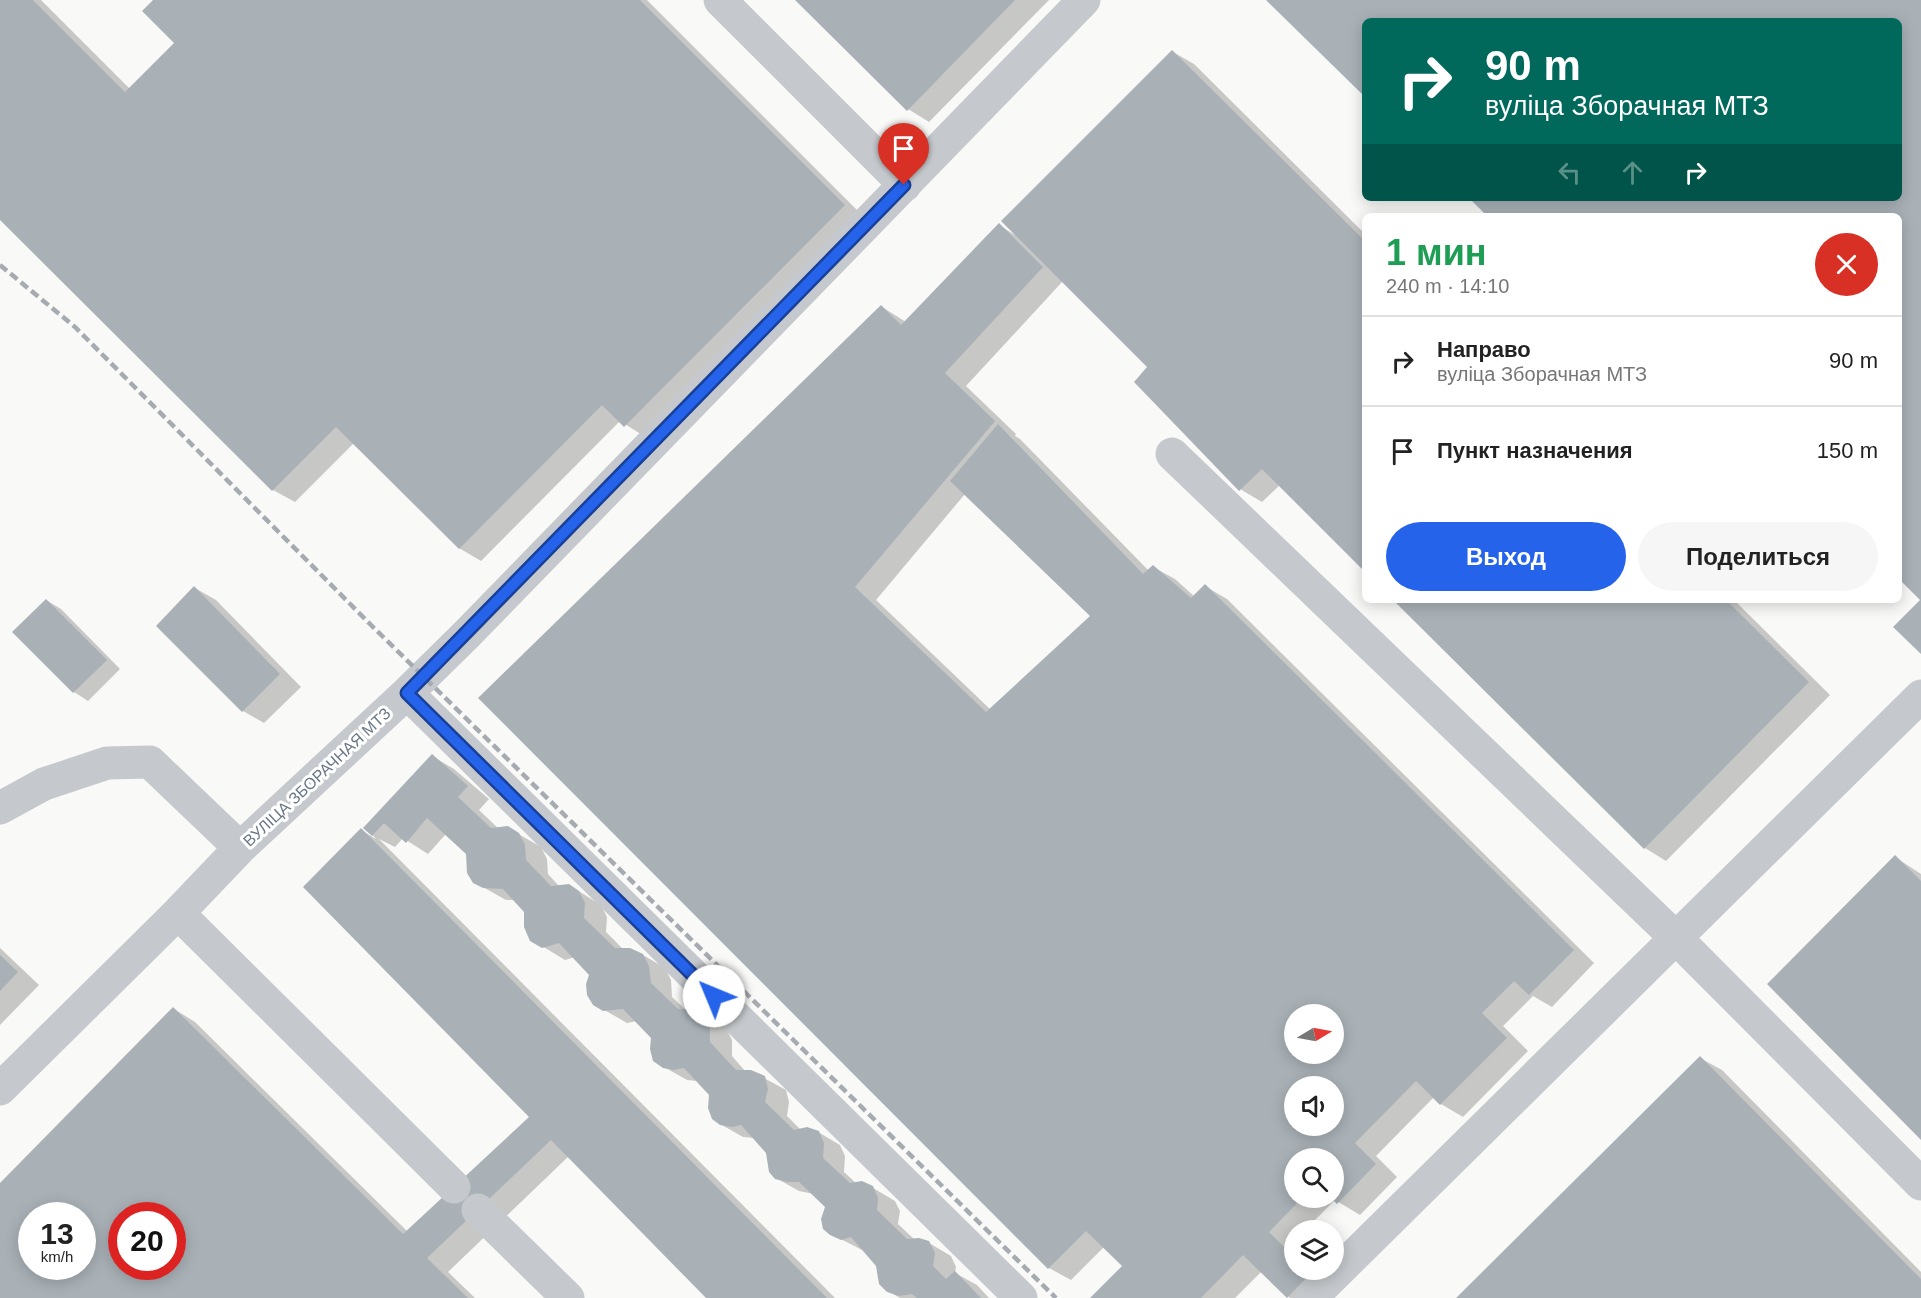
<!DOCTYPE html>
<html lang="ru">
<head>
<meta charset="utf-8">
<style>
	body { margin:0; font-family:Helvetica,sans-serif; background:#f6f6f6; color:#222; height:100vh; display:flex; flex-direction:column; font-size:22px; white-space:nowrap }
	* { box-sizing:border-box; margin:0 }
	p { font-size:20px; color:#767676 }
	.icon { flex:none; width:33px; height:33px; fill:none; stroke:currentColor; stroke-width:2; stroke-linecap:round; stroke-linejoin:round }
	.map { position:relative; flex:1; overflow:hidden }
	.drawer { position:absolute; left:1362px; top:213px; width:540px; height:390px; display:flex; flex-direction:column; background:#fff; border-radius:9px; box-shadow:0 3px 15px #0003 }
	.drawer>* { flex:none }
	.guide { position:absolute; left:1362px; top:18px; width:540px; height:183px; border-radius:9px; box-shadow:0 3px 15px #0003; background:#00695c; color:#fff; overflow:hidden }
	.needle { width:39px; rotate:80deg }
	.tools { position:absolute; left:1284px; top:1004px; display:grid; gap:12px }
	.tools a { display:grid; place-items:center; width:60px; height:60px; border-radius:50%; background:#fff; box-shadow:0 3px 15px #0003; font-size:30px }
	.speed { position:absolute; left:18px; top:1202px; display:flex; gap:12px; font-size:30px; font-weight:700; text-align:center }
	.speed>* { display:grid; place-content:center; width:78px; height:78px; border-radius:50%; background:#fff; box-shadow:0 3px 15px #0003; line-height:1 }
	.speed small { font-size:15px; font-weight:400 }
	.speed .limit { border:9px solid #d22; background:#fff; color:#111 }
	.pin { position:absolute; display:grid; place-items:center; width:51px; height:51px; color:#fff; margin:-62px -26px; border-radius:50% 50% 50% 0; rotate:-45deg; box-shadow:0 0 6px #0007 }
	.pin .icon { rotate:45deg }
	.me { position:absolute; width:66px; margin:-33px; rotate:315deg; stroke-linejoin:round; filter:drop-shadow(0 0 4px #0008) }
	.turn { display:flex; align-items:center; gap:21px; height:126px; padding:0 24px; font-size:27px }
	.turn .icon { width:78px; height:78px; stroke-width:2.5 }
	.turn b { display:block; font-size:42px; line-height:51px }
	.lanes { display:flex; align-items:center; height:57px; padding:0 24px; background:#0003; justify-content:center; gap:30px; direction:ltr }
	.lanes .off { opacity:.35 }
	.round { display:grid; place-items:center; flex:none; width:63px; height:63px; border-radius:32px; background:#f6f6f6 }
	.overview { display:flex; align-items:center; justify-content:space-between; height:102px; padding:0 24px }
	h1 { font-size:36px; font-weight:800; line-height:45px; color:#1e9e55 }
	.cta { display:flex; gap:12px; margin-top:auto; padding:12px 24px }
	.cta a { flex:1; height:69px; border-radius:36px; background:#2563eb; color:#fff; font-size:24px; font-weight:800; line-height:69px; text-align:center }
	.cta a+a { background:#f6f6f6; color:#222 }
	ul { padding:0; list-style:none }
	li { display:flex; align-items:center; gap:18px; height:90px; padding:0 24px; border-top:2px solid #e0e0e0 }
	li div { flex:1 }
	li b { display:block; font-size:22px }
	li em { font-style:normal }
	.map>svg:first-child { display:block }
	.shadow { fill:#0003; fill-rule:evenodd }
	.building { fill:#a9b1b7; fill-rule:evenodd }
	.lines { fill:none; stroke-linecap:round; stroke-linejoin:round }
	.minor { stroke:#c5c8cc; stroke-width:33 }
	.rail { stroke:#a6abb1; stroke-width:4.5; stroke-dasharray:9 4.5; stroke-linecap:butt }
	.route-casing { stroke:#184099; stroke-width:15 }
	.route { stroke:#2563eb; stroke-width:10 }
	.labels { text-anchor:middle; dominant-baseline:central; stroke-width:6; stroke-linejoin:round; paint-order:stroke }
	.street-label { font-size:16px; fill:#697786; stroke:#fff }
</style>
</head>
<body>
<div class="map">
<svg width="1921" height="1298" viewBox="0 0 1921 1298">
	<rect width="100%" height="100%" fill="#f9f9f7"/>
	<!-- shadow -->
	<path class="shadow" d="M0 0H41L130 89 176 43 155 0H647L865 218 647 438 620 421 481 561 459 548 354 443 295 502 273 490 0 218Z
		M797 0H1049L929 122 908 109Z
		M1173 52 1194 64 1365 234V570L1280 485 1262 502 1240 489 1149 367 1063 281 966 386 1016 434 1015 436 1020 439 1149 571 1153 567 1175 579 1195 597 1205 586 1227 599 1594 963 1552 1007 1533 996 1503 1026 1528 1051 1463 1117 1441 1104 1434 1097 1376 1156 1397 1177 1360 1215 1335 1200 1305 1230H1294V1240L1290 1245 1294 1249V1269H1314L1332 1286 1320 1298H1290L1262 1271 1235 1298H1092L1124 1266 1104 1247 1071 1280 1049 1268 480 698 882 307 906 322 999 225 1015 235ZM965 494 1092 616 991 710 876 600ZM1294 1014H1334V1053H1294ZM1294 1086H1334V1125H1294ZM1294 1158H1334V1197H1294Z
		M195 588 216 600 301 687 264 723 243 711Z
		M46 600 61 609 120 669 88 701 74 692 14 632Z
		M1395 600H1734L1830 695 1666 861 1645 848Z
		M432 756 454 769 489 799 479 810 499 829 508 828 541 847 547 859 548 874 559 886 569 885 601 905 607 917 606 932 624 950 643 955 665 968 671 980 672 997 687 1011 704 1015 726 1028 732 1040V1056L746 1072 764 1078 786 1090 789 1102 787 1116 801 1130 818 1132 840 1145 845 1156 844 1172 857 1184 873 1188 895 1201 900 1211 898 1224 915 1240 929 1243 951 1256 956 1267 955 1273 977 1285 989 1298H900L888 1291 877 1265 864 1251 831 1234 827 1206 814 1194 799 1191 776 1178 768 1152 755 1138 743 1137 720 1124 711 1095 698 1081 687 1080 664 1067 653 1037 637 1021 627 1023 594 1004 591 974 575 957 565 960 532 940 526 911 515 900H506L474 882 467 853 446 834 428 854 403 838 395 847 379 839 835 1298H709L569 1156 448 1272 475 1298H0V1185L174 1009 195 1022 408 1232 532 1117 361 830 376 839 366 828ZM32 1215H82V1266H32ZM122 1215H172V1266H122Z
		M1895 857 1921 874V1138Z
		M0 948 39 985 0 1025Z
		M1700 1058 1722 1070 1921 1272V1298H1458Z"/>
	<!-- building -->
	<path class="building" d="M0 0H33L125 92 174 43 142 11 153 0H640L845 205 624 427 602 405 459 549 336 427 272 491 0 220Z
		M795 0H1015L907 111Z
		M1266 0H1921V654L1893 627 1920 600 1899 579V216H1487L1469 198H1899V21H1365V93L1363 95Z
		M1172 50 1365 241V572L1262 469 1239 491 1134 382 1147 367 1001 221Z
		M999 223 1043 267 945 373 995 421 855 587 986 712 1090 616 950 481 998 424 1143 574 1153 565 1191 598 1205 584 1574 950 1529 995 1514 981 1482 1013 1507 1038 1440 1105 1416 1081 1355 1143 1376 1164 1337 1204 1330 1197H1334V1158H1294V1197H1303L1269 1232 1294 1257V1269H1307L1311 1273 1287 1298 1243 1255 1201 1298H1090L1122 1266 1086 1231 1048 1269 478 698 881 305 901 325ZM1294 1014H1334V1053H1294ZM1294 1086H1334V1125H1294Z
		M194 586 280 674 242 712 156 626Z
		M46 599 107 660 73 693 12 632Z
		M1393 600H1726L1809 682 1644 849Z
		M432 754 468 786 458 797 491 828 508 826 519 833 525 845 526 860 551 886 569 884 579 891 585 903 584 918 615 948H630L643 954 649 966 651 983 678 1009 693 1010 705 1014 710 1027V1042L736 1070H751L765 1076 768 1089 765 1102 794 1130 807 1127 819 1131 824 1143 823 1158 850 1183 862 1181 873 1186 878 1198 877 1210 907 1239 919 1238 929 1241 935 1253 933 1266 946 1279 955 1271 981 1298H917L912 1294 899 1296 887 1292 879 1284 876 1266 851 1237 841 1240 830 1235 823 1229 821 1219 825 1207 799 1182H787L775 1179 769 1172 766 1153 741 1125 732 1127 720 1125 712 1119 708 1108 709 1095 684 1068 673 1070 663 1068 653 1061 650 1049 651 1038 623 1009 603 1011 593 1005 587 995 586 984 589 975 559 943 542 948 530 941 524 927V912L503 889 483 888 473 883 467 873 466 854 427 818 406 843 384 823 372 836 363 828Z
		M361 828 827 1298H706L551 1140 427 1258 468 1298H0V1183L173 1007 403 1234 529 1117 303 887ZM32 1215H82V1266H32ZM122 1215H172V1266H122Z
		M1895 855 1921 881V1140L1767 984Z
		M0 955 18 972 0 991Z
		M1700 1056 1921 1279V1298H1456Z"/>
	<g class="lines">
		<!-- minor -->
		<path class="minor" d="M720 0 905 185
			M1172 454 1676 938 1921 1184
			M407 693 1021 1298
			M0 808 44 784 107 763 150 762 240 848
			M178 913 454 1187
			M0 1089 178 913 240 848 407 693 467 634 1084 0
			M478 1210 568 1298
			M1311 1298 1921 696"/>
		<!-- rail -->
		<path class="rail" d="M0 265 75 327 371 625 1056 1298"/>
	</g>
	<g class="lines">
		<!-- route casing -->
		<g class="route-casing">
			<path id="route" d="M714 996 407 693 904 185"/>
		</g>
		<!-- route -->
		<use href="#route" class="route"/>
	</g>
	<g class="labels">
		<!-- street labels -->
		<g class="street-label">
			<text transform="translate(317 777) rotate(-43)">ВУЛІЦА ЗБОРАЧНАЯ МТЗ</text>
		</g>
	</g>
</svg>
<div class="tools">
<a><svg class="needle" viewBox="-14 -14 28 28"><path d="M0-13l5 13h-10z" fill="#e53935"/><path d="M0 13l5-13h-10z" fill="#767676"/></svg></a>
<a><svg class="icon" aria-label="sound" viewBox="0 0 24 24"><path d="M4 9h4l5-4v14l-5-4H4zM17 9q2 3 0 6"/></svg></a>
<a><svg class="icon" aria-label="search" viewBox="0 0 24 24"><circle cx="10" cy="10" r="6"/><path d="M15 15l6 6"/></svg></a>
<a><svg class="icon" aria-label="layers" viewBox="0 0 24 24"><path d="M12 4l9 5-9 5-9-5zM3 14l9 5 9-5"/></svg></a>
</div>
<div class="speed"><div>13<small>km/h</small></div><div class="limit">20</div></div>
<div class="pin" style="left:904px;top:185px;background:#d93025"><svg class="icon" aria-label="arrive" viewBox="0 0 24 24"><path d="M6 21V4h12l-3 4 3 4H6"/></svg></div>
<svg class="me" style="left:714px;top:996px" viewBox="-20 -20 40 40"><circle r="19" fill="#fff"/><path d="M0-13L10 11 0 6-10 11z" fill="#2563eb"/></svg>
<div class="guide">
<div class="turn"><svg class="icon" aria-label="right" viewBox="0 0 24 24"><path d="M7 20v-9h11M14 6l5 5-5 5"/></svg><div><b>90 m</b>вуліца Зборачная МТЗ</div></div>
<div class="lanes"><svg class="icon off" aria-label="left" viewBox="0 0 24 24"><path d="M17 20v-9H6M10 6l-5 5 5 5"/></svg><svg class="icon off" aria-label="ahead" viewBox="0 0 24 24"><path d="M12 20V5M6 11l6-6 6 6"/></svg><svg class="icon" aria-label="right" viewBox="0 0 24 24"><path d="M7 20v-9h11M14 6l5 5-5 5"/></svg></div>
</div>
<section class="drawer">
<div class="overview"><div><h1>1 мин</h1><p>240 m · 14:10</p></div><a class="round" style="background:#d93025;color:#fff"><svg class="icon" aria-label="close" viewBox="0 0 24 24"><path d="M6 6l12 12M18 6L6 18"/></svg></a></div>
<ul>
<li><svg class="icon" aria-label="right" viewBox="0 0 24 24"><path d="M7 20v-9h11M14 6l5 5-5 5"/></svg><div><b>Направо</b><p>вуліца Зборачная МТЗ</p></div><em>90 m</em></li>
<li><svg class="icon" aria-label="arrive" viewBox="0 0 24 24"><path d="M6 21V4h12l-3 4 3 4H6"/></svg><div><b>Пункт назначения</b></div><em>150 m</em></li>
</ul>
<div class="cta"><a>Выход</a><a>Поделиться</a></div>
</section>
</div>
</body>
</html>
